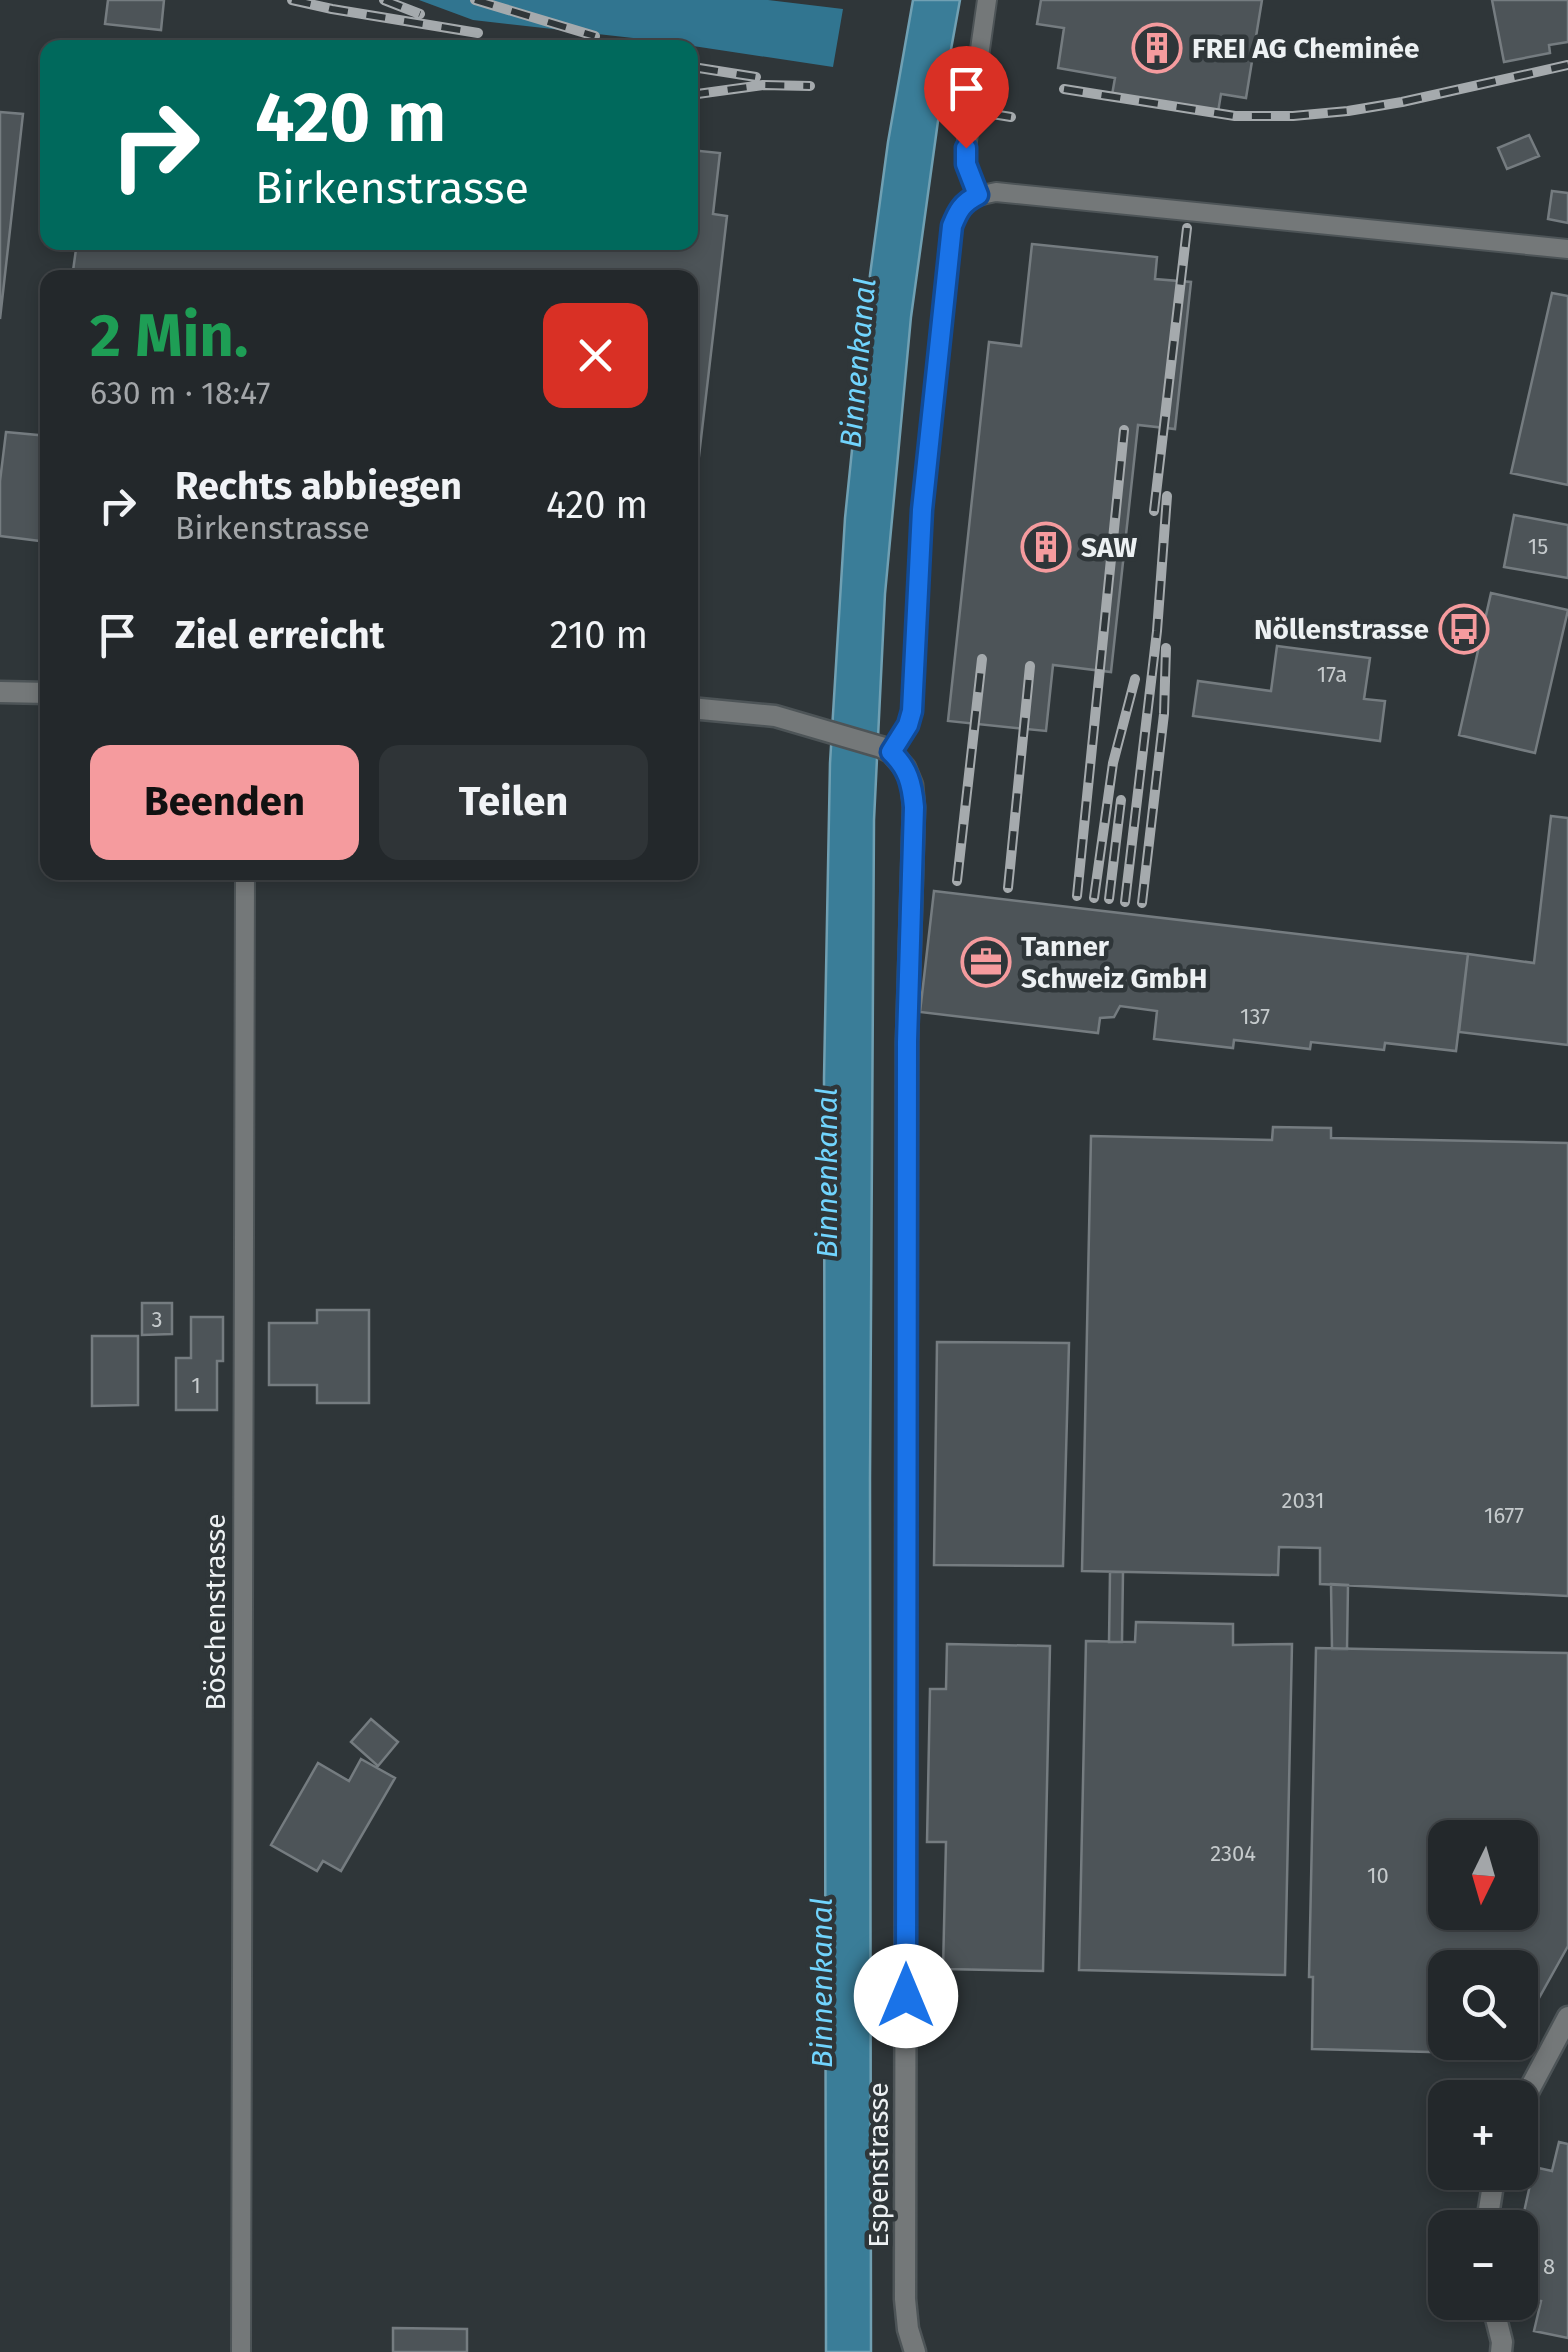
<!DOCTYPE html>
<html lang="de">
<head>
<meta charset="utf-8">
<style>
	body { margin:0; font-family:"Fira Sans",sans-serif; background:#2f3437; color:#f1f3f6; height:100vh; display:flex; flex-direction:column; font-size:38px; white-space:nowrap }
	* { box-sizing:border-box; margin:0 }
	p { font-size:32px; color:#a3a6a9 }
	.icon { flex:none; width:55px; height:55px; fill:none; stroke:currentColor; stroke-width:2; stroke-linecap:round; stroke-linejoin:round }
	.map { position:relative; flex:1; overflow:hidden }
	.details { position:absolute; left:40px; top:270px; width:658px; height:610px; display:flex; flex-direction:column; background:#23282b; border-radius:20px; box-shadow:0 5px 15px #0003,0 0 0 2px #404447 }
	.details>* { flex:none }
	.top-card { position:absolute; left:40px; top:40px; width:658px; height:210px; border-radius:20px; box-shadow:0 5px 15px #0003,0 0 0 2px #404447; background:#00695c; color:#fff; overflow:hidden }
	.needle { width:65px; rotate:185deg }
	.controls { position:absolute; left:1428px; top:1820px; display:grid; gap:20px }
	.controls a { display:grid; place-items:center; width:110px; height:110px; border-radius:20px; background:#23282b; box-shadow:0 5px 15px #0003,0 0 0 2px #404447; font-size:50px }
	.pin { position:absolute; display:grid; place-items:center; width:85px; height:85px; color:#fff; margin:-102px -42px; border-radius:50% 50% 50% 0; rotate:-45deg; box-shadow:0 0 10px #0007 }
	.pin .icon { rotate:45deg }
	.me { position:absolute; width:110px; margin:-55px; rotate:0deg; stroke-linejoin:round; filter:drop-shadow(0 0 8px #0008) }
	.turn { display:flex; align-items:center; gap:35px; height:210px; padding:0 50px; font-size:45px }
	.turn .icon { width:130px; height:130px; stroke-width:2.5 }
	.turn b { display:block; font-size:70px; line-height:85px }
	.round { display:grid; place-items:center; flex:none; width:105px; height:105px; border-radius:20px; background:#2f3437 }
	.head { display:flex; align-items:center; justify-content:space-between; height:170px; padding:0 50px }
	h1 { font-size:60px; font-weight:700; line-height:75px; color:#1e9e55 }
	.primary-button { display:flex; gap:20px; margin-top:auto; padding:20px 50px }
	.primary-button a { flex:1; height:115px; border-radius:20px; background:#f59b9e; color:#111; font-size:40px; font-weight:700; line-height:115px; text-align:center }
	.primary-button a+a { background:#2f3437; color:#f1f3f6 }
	ul { padding:0; list-style:none }
	li { display:flex; align-items:center; gap:30px; height:130px; padding:0 50px }
	li div { flex:1 }
	li b { display:block; font-size:38px }
	li em { font-style:normal }
	.map>svg:first-child { display:block }
	.forest { fill:#317590 }
	.water { fill:#3a7d98; stroke:#70a0b3; stroke-width:2.5 }
	.building { fill:#4d5458; stroke:#757c80; stroke-width:2.5; fill-rule:evenodd }
	.lines { fill:none; stroke-linecap:round; stroke-linejoin:round }
	.minor-casing { stroke:#4d5457; stroke-width:22 }
	.tertiary-casing { stroke:#4d5457; stroke-width:25 }
	.minor { stroke:#747879; stroke-width:18 }
	.tertiary { stroke:#747879; stroke-width:20 }
	.rail-casing { stroke:#a5aaad; stroke-width:10 }
	.rail { stroke:#2f3639; stroke-width:6; stroke-dasharray:19; stroke-linecap:butt }
	.route-casing { stroke:#114b97; stroke-width:25 }
	.route { stroke:#1a73e8; stroke-width:18 }
	.labels { text-anchor:middle; dominant-baseline:central; stroke-width:9; stroke-linejoin:round; paint-order:stroke }
	.number-label { font-size:22px; fill:#c5cacc }
	.poi-label { font-size:28px; font-weight:bold; fill:#edf1f3; stroke:#2f3639; text-anchor:start }
	.street-label { font-size:28px; fill:#edf1f3; stroke:#2f3639 }
	.water-label { font-size:30px; font-style:italic; fill:#71d4fd; stroke:#2f3639 }
</style>
</head>
<body>
<div class="map">
<svg width="1568" height="2352" viewBox="0 0 1568 2352">
	<rect width="100%" height="100%" fill="#2f3639"/>
	<!-- forest -->
	<path class="forest" d="M419 0H768L843 9 833 67 660 41 473 20Z"/>
	<!-- water -->
	<path class="water" d="M913 0H960L938 121 911 317 885 594 874 820 870 1478 871 2352H826L824 1078 830 763 845 518 870 275 888 142Z"/>
	<!-- building -->
	<path class="building" d="M108 0H164L161 30 105 24Z
		M1041 0H1262L1246 98 1221 94 1218 112 1112 95 1115 78 1058 68 1064 28 1037 24Z
		M1492 0H1568V42L1549 45 1550 53 1504 62Z
		M0 112 23 114 0 319Z
		M1529 135 1539 156 1507 169 1498 148Z
		M690 150 720 153 713 214 727 216 690 533V278H72L77 242H690Z
		M1552 191 1568 193V223L1548 219Z
		M1032 244 1157 257 1155 279 1191 282 1175 429 1138 425 1111 672 1053 665 1046 731 948 721 989 342 1021 346Z
		M1552 293 1568 296V485L1511 473Z
		M6 432 48 436V542L0 536V481Z
		M1514 515 1568 525V578L1504 567Z
		M1491 593 1568 610 1535 753 1459 735Z
		M1277 646 1370 658 1364 699 1385 701 1380 741 1193 716 1198 681 1271 691Z
		M1551 816 1568 818V1045L1459 1032 1468 954 1534 963Z
		M934 891 1468 954 1456 1051 1385 1043 1384 1050 1311 1042 1310 1049 1234 1040 1233 1048 1154 1039 1157 1011 1120 1006 1114 1017 1100 1018 1098 1033 920 1012Z
		M1273 1127 1331 1128V1138L1568 1143V1596L1320 1584V1548L1279 1547 1278 1575 1082 1571 1091 1136 1272 1140Z
		M142 1303H172V1334L142 1335Z
		M317 1310H369V1403H317V1385H269V1323H317Z
		M191 1317H223V1361H217V1410H176V1358H191Z
		M92 1336H138V1405L92 1406Z
		M937 1342 1069 1343 1063 1566 934 1565Z
		M1110 1572H1123L1122 1642H1109Z
		M1331 1584 1348 1585 1347 1649H1332Z
		M1136 1622 1233 1624V1645L1292 1644 1285 1975 1079 1970 1086 1641 1135 1642Z
		M947 1644 1050 1646 1043 1971 943 1969 946 1842H927L930 1689H946Z
		M1316 1648 1568 1653V1946L1520 2032V1968H1445V2042H1514L1508 2054 1312 2049 1313 1977H1309ZM1445 1838H1520V1912H1445Z
		M371 1719 398 1742 378 1766 351 1742Z
		M361 1759 395 1778 341 1871 323 1861 317 1871 271 1845 318 1763 349 1781Z
		M1559 2142 1568 2144V2338L1534 2331 1541 2301 1523 2298 1537 2234 1520 2230 1534 2167 1552 2171Z
		M393 2328 467 2329V2352H393Z"/>
	<g class="lines">
		<!-- minor casing -->
		<g class="minor-casing">
			<path id="minor" d="M978 195 966 164V148L987 0
				M891 752 908 725 912 711 922 510 952 226C962 201 969 197 996 192L1568 249
				M241 2352 245 872"/>
		</g>
		<!-- tertiary casing -->
		<g class="tertiary-casing">
			<path id="tertiary" d="M0 692 48 693
				M690 708 775 716 881 747 891 752 905 768 912 785 914 807 907 1042 905 2299 908 2329 915 2352
				M1520 2107 1568 2017
				M1486 2228 1495 2172
				M1492 2302 1502 2342 1501 2352"/>
		</g>
		<!-- minor -->
		<use href="#minor" class="minor"/>
		<!-- tertiary -->
		<use href="#tertiary" class="tertiary"/>
		<!-- rail casing -->
		<g class="rail-casing">
			<path id="rail" d="M292 0 332 9 478 33
				M384 0 420 14
				M475 0 595 36
				M699 68 756 77
				M1064 89 1235 116H1293L1348 111 1402 102 1568 65
				M690 95 763 85 810 86
				M955 108 1011 117
				M1154 511 1187 228
				M957 881 982 659
				M1008 888 1030 666
				M1077 896 1124 430
				M1094 898 1113 763 1135 679
				M1109 899 1121 800
				M1125 902 1157 631 1167 496
				M1142 903 1164 714 1166 648"/>
		</g>
		<!-- rail -->
		<use href="#rail" class="rail"/>
	</g>
	<g class="lines">
		<!-- route casing -->
		<g class="route-casing">
			<path id="route" d="M906 1996 907 1042 914 807C912 784 908 768 891 752L908 725 912 711 922 510 952 226C958 211 962 203 978 195L966 164V148"/>
		</g>
		<!-- route -->
		<use href="#route" class="route"/>
	</g>
	<!-- icons -->
	<defs>
		<g id="building-ring" transform="scale(2.5)"><circle r="9.5" fill="#2f3639" stroke="#f59b9e" stroke-width="1.5"/><path d="M-4-6H4V6H1V3H-1V6H-4ZM-2.5-4.3h1.7v1.8h-1.7ZM.8-4.3h1.7v1.8H.8ZM-2.5-1h1.7V.8h-1.7ZM.8-1h1.7V.8H.8Z" fill="#f59b9e"/></g>
		<g id="bus-ring" transform="scale(2.5)"><circle r="9.5" fill="#2f3639" stroke="#f59b9e" stroke-width="1.5"/><path d="M-5-6H5V4H4V6H2V4H-2V6H-4V4H-5ZM-3.5-4V0h7V-4ZM-3.5 1.2v1.5H-2V1.2ZM2 1.2v1.5H3.5V1.2Z" fill="#f59b9e"/></g>
		<g id="office-ring" transform="scale(2.5)"><circle r="9.5" fill="#2f3639" stroke="#f59b9e" stroke-width="1.5"/><path d="M-6-3h4V-5.5h4V-3h4V5H-6ZM-1-4.5V-3h2v-1.5ZM-6 0V1H6V0Z" fill="#f59b9e"/></g>
	</defs>
	<g fill-rule="evenodd">
		<use href="#building-ring" x="1157" y="48"/>
		<use href="#building-ring" x="1046" y="547"/>
		<use href="#bus-ring" x="1464" y="629"/>
		<use href="#office-ring" x="986" y="962"/>
	</g>
	<g class="labels">
		<!-- number labels -->
		<g class="number-label">
			<text x="1538" y="546">15</text>
			<text x="1332" y="674">17a</text>
			<text x="1255" y="1016">137</text>
			<text x="157" y="1319">3</text>
			<text x="196" y="1385">1</text>
			<text x="1303" y="1500">2031</text>
			<text x="1504" y="1515">1677</text>
			<text x="1233" y="1853">2304</text>
			<text x="1378" y="1875">10</text>
			<text x="1549" y="2266">8</text>
		</g>
		<!-- poi labels -->
		<g class="poi-label">
			<text x="1192" y="48">FREI AG Cheminée</text>
			<text x="1081" y="547">SAW</text>
			<text x="1429" y="629" text-anchor="end">Nöllenstrasse</text>
			<text x="1021" y="946">Tanner<tspan x="1021" dy="32">Schweiz GmbH</tspan></text>
		</g>
		<!-- street labels -->
		<g class="street-label">
			<text transform="translate(215 1612) rotate(-90)">Böschenstrasse</text>
			<text transform="translate(878 2165) rotate(-90)">Espenstrasse</text>
		</g>
		<!-- water labels -->
		<g class="water-label">
			<text transform="translate(858 363) rotate(-85)">Binnenkanal</text>
			<text transform="translate(827 1173) rotate(-90)">Binnenkanal</text>
			<text transform="translate(822 1983) rotate(-90)">Binnenkanal</text>
		</g>
	</g>
</svg>
<div class="controls">
<a><svg class="needle" viewBox="-14 -14 28 28"><path d="M0-13l5 13h-10z" fill="#e53935"/><path d="M0 13l5-13h-10z" fill="#a3a6a9"/></svg></a>
<a><svg class="icon" aria-label="search" viewBox="0 0 24 24"><circle cx="10" cy="10" r="6"/><path d="M15 15l6 6"/></svg></a>
<a>+</a>
<a>−</a>
</div>
<div class="pin" style="left:966px;top:148px;background:#d93025"><svg class="icon" aria-label="arrive" viewBox="0 0 24 24"><path d="M6 21V4h12l-3 4 3 4H6"/></svg></div>
<svg class="me" style="left:906px;top:1996px" viewBox="-20 -20 40 40"><circle r="19" fill="#fff"/><path d="M0-13L10 11 0 6-10 11z" fill="#1a73e8"/></svg>
<div class="top-card">
<div class="turn"><svg class="icon" aria-label="right" viewBox="0 0 24 24"><path d="M7 20v-9h11M14 6l5 5-5 5"/></svg><div><b>420 m</b>Birkenstrasse</div></div>
</div>
<section class="details">
<div class="head"><div><h1>2 Min.</h1><p>630 m · 18:47</p></div><a class="round" style="background:#d93025;color:#fff"><svg class="icon" aria-label="close" viewBox="0 0 24 24"><path d="M6 6l12 12M18 6L6 18"/></svg></a></div>
<ul>
<li><svg class="icon" aria-label="right" viewBox="0 0 24 24"><path d="M7 20v-9h11M14 6l5 5-5 5"/></svg><div><b>Rechts abbiegen</b><p>Birkenstrasse</p></div><em>420 m</em></li>
<li><svg class="icon" aria-label="arrive" viewBox="0 0 24 24"><path d="M6 21V4h12l-3 4 3 4H6"/></svg><div><b>Ziel erreicht</b></div><em>210 m</em></li>
</ul>
<div class="primary-button"><a>Beenden</a><a>Teilen</a></div>
</section>
</div>
</body>
</html>
